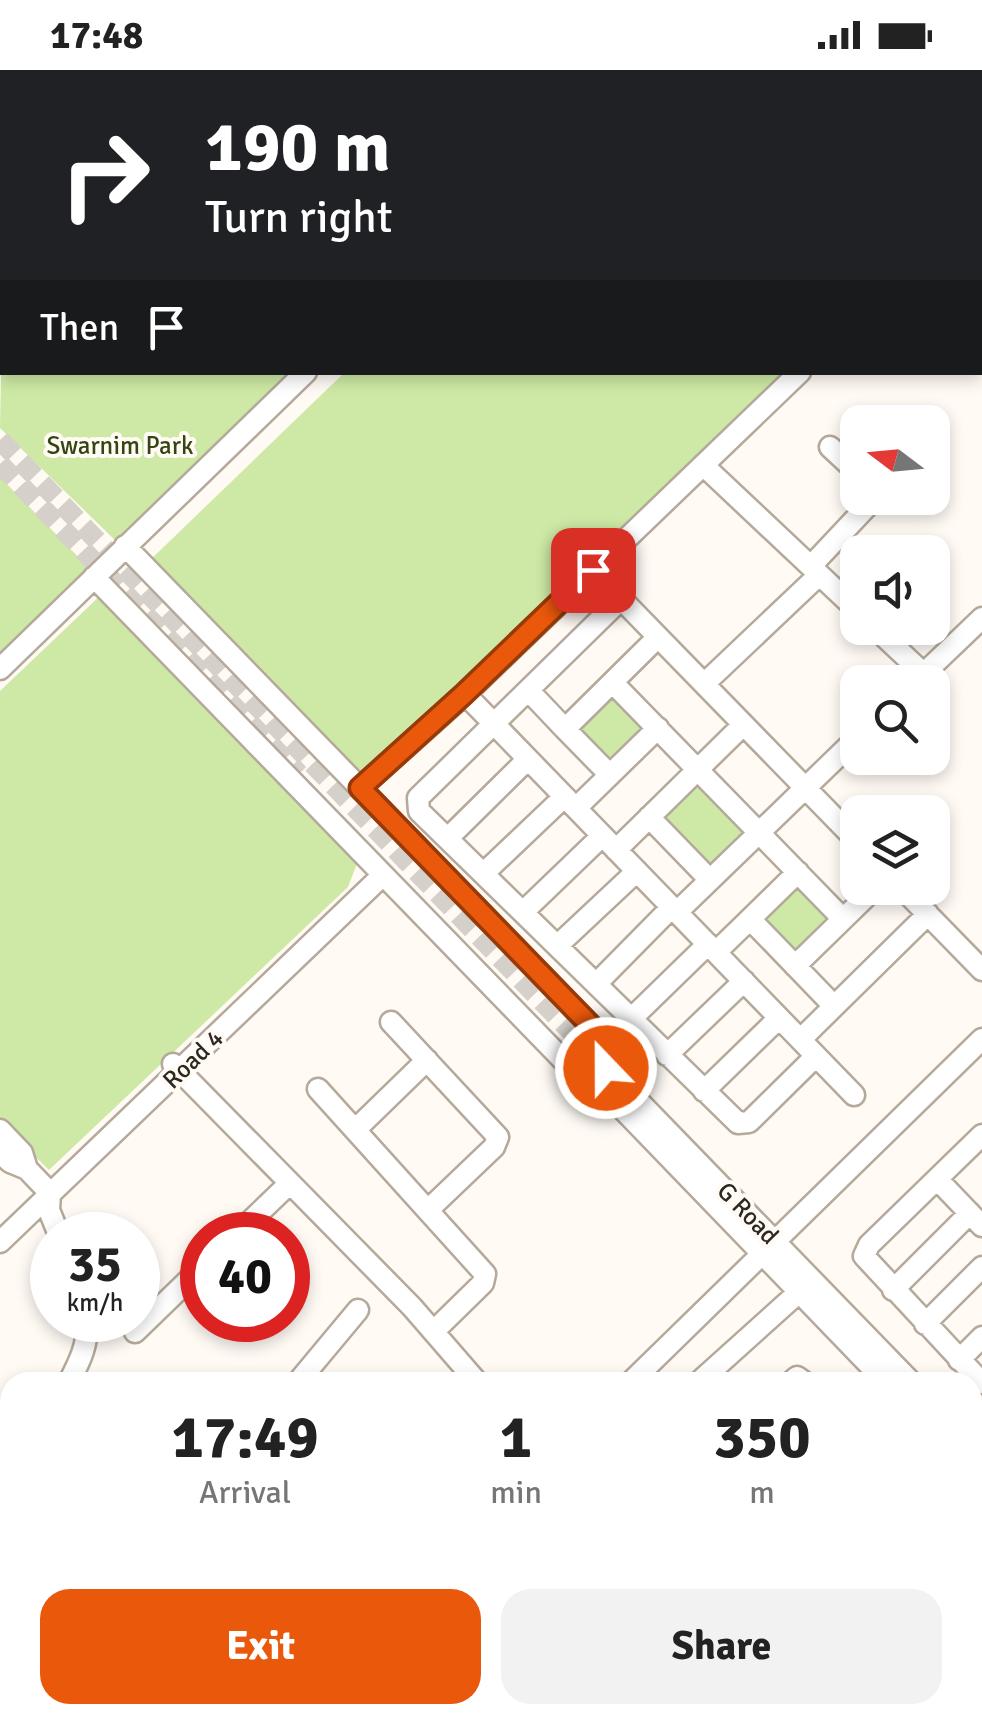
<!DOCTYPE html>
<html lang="en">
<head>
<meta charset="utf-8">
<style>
	body { margin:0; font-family:Signika,sans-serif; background:#f2f2f2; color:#222; height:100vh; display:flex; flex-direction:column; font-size:38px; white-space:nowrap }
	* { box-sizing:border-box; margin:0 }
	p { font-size:32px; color:#767676 }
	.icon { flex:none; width:55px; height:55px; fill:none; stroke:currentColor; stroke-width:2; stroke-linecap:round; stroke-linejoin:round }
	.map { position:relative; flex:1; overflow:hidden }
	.details { position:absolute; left:0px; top:1302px; width:982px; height:352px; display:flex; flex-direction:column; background:#fff; border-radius:30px 30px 0 0; box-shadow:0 5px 15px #0003 }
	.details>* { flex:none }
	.banner { position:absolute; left:0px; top:0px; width:982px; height:305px; box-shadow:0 5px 15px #0003; background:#202124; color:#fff; overflow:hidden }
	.needle { width:65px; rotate:286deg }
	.controls { position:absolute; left:840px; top:335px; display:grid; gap:20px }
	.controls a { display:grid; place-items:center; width:110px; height:110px; border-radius:20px; background:#fff; box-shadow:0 5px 15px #0003; font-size:50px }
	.speed { position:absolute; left:30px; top:1142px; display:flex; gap:20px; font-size:50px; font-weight:700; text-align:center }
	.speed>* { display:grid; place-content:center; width:130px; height:130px; border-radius:50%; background:#fff; box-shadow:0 5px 15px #0003; line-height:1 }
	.speed small { font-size:25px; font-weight:400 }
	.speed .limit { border:15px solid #d22; background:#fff; color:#111 }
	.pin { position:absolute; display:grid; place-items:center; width:85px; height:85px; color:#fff; margin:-42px; border-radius:20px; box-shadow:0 5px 15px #0006 }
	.me { position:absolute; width:110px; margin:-55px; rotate:338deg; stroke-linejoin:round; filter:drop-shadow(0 0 8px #0008) }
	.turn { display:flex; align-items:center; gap:35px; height:210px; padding:0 40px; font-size:45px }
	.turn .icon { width:130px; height:130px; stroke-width:2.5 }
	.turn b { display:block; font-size:70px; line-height:85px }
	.then { display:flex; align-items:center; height:95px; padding:0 40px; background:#0003; gap:20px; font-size:38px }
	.eta { display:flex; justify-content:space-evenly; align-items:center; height:170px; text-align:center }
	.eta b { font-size:60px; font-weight:700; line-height:70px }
	.button { display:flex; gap:20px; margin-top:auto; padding:20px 40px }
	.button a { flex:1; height:115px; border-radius:30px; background:#ea580c; color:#fff; font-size:40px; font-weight:700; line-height:115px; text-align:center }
	.button a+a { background:#f2f2f2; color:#222 }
	.status { display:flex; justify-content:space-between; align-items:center; height:70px; padding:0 50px; background:#fff; direction:ltr }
	.status svg { height:28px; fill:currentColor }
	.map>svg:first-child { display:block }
	.green { fill:#cde9a5 }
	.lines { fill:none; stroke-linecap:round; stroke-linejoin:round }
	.minor-tunnel { stroke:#d5d0ca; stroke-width:20; stroke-dasharray:20 10; stroke-linecap:butt }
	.minor-casing { stroke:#b4a99a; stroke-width:25 }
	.minor { stroke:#fff; stroke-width:20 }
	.route-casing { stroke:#983908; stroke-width:25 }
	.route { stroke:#ea580c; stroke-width:18 }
	.labels { text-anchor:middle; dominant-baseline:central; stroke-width:8; stroke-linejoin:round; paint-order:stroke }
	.park-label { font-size:25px; fill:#334511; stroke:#fffaf4 }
	.street-label { font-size:25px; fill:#2b2721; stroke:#fffaf4 }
</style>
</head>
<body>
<div class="status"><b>17:48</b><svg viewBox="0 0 49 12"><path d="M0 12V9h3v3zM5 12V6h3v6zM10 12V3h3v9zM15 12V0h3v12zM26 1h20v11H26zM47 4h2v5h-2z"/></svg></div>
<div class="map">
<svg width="982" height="1654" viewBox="0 0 982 1654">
	<rect width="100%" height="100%" fill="#fffaf4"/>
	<!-- green -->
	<path class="green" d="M656 0H982V175L980 2H654Z
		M2 256V302L297 303 120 475 0 358Z
		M344 303H792L354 719 144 496Z
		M0 407 93 502 0 593Z
		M105 521 363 778 348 817 49 1100 0 1052V621Z
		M617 619 652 656 611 696 575 659Z
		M700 708 750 760 709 801 658 749Z
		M798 809 836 850 794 889 757 848Z"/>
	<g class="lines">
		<!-- minor-tunnel -->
		<path class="minor-tunnel" d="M0 370 584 975
			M0 394 299 704"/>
		<!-- minor casing -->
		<g class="minor-casing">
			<path id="minor" d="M108 0 111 2
				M768 0 770 2
				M152 2 155 0
				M235 2 238 0
				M618 2 621 0
				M690 2 693 0
				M980 129 982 127
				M0 137 2 138
				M980 195 982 197
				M0 230 2 227
				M830 377 858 403
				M703 395 858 541
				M125 476 597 962 606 998
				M811 496 875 428
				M593 500 858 772
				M94 507 564 991 591 1007
				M621 529 418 728 419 741 738 1053 749 1052 816 986
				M875 558 924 604
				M0 599 306 302
				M915 612 982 548
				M613 613 843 849
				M704 614 819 505
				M528 620 565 659 658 567
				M465 624 854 1025
				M565 659 610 705
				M360 718 465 624 800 302
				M576 738 658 658
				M649 747 710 810
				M448 768 528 689
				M616 780 743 655
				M484 803 564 727
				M902 818 982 900
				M523 842 602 766
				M677 842 858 667
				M750 849 798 802
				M557 876 637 801
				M716 882 750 849 834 936
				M795 896 875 818
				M596 914 672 837
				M631 949 708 874
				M391 952 498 1067 494 1077 428 1140
				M801 969 928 844
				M584 975 911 1312
				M667 985 744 911
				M173 994 412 1237 477 1312
				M582 997 886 1312
				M318 1019 485 1204 483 1213 434 1261
				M704 1021 779 948
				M0 1060 22 1083 27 1099
				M355 1060 427 990
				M982 1065 869 1175 864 1186 982 1313
				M0 1082 10 1092 27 1099 50 1123 49 1140 59 1165
				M937 1109 982 1156
				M236 1165 290 1113
				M0 1172 383 805
				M893 1220 970 1143
				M925 1254 982 1197
				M135 1262 202 1197
				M959 1290 982 1267
				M69 1312C80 1291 88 1275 87 1250
				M298 1312 358 1240
				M631 1312 982 969
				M699 1312 799 1222
				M791 1312 797 1307 804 1312
				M972 1377 982 1387
				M972 1402 982 1412
				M0 1464 10 1474
				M972 1482 982 1492
				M972 1535 982 1524
				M0 1584 10 1574
				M972 1602 982 1609
				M220 1645 229 1654
				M560 1645 568 1654
				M752 1645 761 1654
				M838 1645 847 1654
				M296 1654 304 1645
				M516 1654 525 1645
				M918 1654 928 1645"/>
		</g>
		<!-- minor -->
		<use href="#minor" class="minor"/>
	</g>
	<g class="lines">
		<!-- route casing -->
		<g class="route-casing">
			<path id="route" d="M593 500 464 624 360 718 597 962 606 998"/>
		</g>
		<!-- route -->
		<use href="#route" class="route"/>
	</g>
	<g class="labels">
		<!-- park labels -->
		<g class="park-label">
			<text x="120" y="375">Swarnim Park</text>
		</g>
		<!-- street labels -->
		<g class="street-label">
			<text transform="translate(193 989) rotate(-44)">Road 4</text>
			<text transform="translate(748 1143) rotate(46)">G Road</text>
		</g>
	</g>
</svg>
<div class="controls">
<a><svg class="needle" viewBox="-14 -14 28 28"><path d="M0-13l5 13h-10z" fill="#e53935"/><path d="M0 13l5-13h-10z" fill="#767676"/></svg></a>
<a><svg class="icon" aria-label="sound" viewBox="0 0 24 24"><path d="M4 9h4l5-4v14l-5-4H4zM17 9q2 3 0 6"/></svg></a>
<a><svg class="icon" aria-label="search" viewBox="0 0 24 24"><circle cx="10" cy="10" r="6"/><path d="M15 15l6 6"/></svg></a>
<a><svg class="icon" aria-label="layers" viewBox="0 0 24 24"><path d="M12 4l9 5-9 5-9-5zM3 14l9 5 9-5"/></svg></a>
</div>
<div class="speed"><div>35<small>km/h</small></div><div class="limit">40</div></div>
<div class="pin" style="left:593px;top:500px;background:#d93025"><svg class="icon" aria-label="arrive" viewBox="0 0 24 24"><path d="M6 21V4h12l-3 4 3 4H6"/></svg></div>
<svg class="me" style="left:606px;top:998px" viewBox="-20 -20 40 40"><circle r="17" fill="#ea580c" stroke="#fff" stroke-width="3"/><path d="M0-11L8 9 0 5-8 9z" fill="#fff"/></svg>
<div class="banner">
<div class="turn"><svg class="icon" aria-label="right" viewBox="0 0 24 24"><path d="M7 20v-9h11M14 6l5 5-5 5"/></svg><div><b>190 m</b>Turn right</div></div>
<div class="then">Then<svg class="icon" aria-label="arrive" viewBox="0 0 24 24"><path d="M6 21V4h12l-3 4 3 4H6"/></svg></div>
</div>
<section class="details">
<div class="eta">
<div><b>17:49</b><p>Arrival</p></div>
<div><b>1</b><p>min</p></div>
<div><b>350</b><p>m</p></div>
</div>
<div class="button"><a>Exit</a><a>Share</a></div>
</section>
</div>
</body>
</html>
